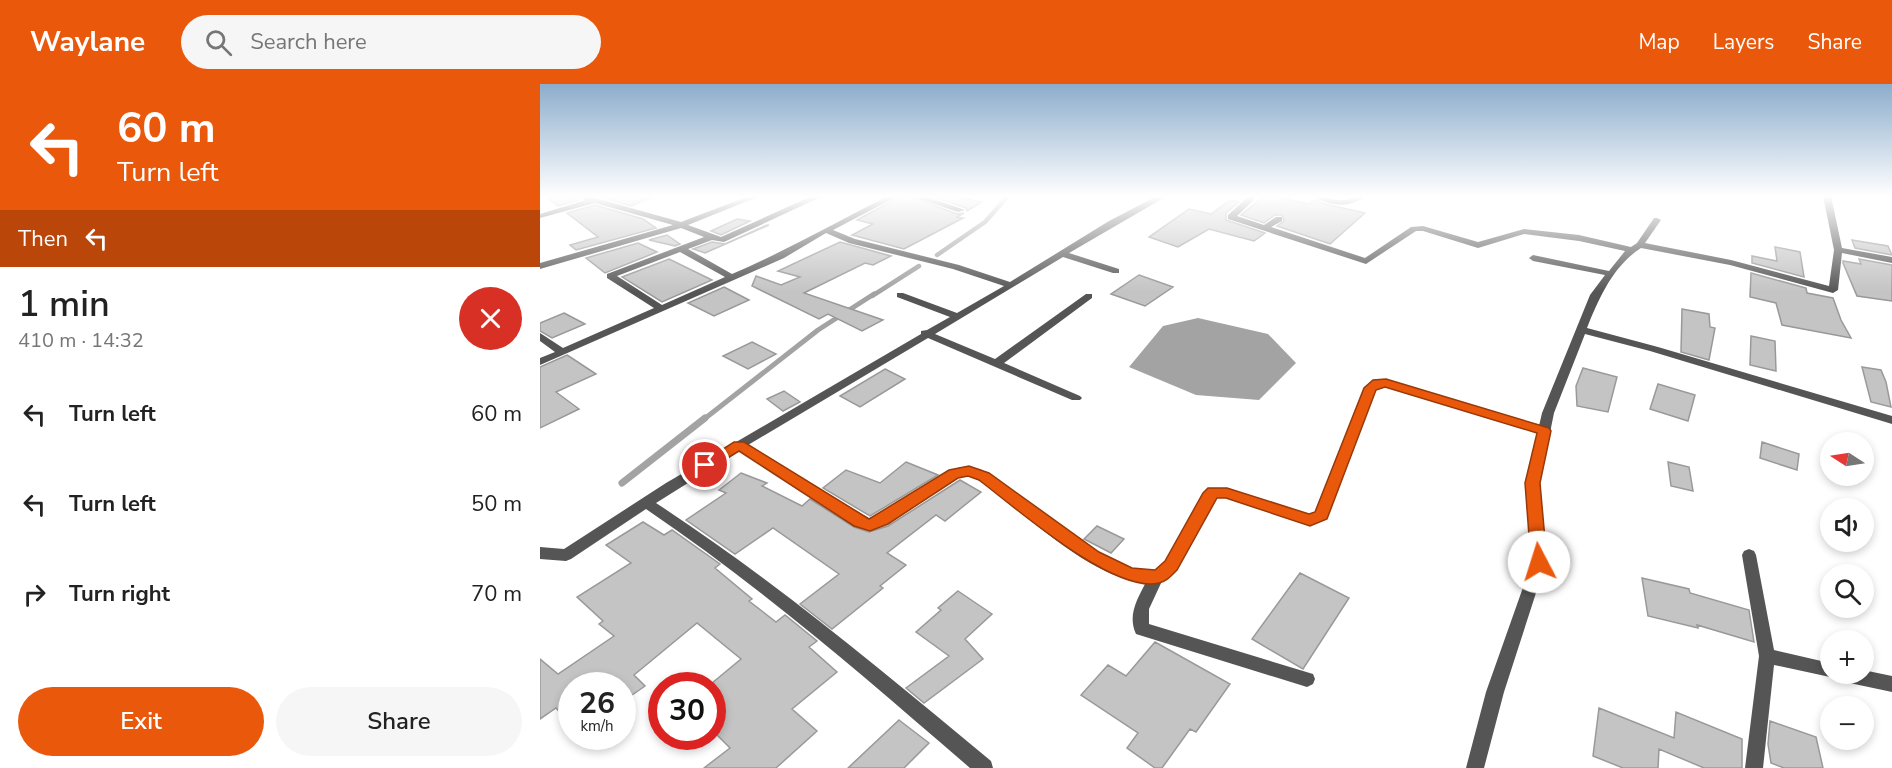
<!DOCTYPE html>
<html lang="en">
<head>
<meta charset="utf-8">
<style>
	body { margin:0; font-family:"Nunito Sans",sans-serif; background:#f6f6f6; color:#222; height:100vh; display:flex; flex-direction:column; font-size:22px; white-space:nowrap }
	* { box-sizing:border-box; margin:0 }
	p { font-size:20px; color:#767676 }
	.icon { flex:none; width:33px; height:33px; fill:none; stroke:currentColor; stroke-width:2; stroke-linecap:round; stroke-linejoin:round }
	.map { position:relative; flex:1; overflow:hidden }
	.panel { display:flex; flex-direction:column; background:#fff; width:540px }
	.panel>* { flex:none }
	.top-card { background:#ea580c; color:#fff; overflow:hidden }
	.needle { width:39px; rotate:282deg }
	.controls { position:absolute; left:1280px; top:348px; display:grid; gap:12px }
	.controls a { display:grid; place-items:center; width:54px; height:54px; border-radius:50%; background:#fff; box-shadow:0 3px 9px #0003; font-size:30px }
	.speed { position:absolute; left:18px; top:588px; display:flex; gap:12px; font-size:30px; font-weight:700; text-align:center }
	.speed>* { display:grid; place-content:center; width:78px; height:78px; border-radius:50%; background:#fff; box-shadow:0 3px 9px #0003; line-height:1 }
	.speed small { font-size:15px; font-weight:400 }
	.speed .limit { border:9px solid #d22; background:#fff; color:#111 }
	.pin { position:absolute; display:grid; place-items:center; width:51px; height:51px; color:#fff; margin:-26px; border:3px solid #fff; border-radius:50%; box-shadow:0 2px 6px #0007 }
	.me { position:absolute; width:66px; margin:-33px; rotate:355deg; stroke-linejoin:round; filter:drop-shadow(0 0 4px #0008) }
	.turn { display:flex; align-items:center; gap:21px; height:126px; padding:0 18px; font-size:27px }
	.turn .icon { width:78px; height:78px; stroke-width:2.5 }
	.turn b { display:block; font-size:42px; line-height:51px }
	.then { display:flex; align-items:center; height:57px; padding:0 18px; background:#0003; gap:12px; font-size:22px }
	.round { display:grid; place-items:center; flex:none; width:63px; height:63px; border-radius:32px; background:#f6f6f6 }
	.overview { display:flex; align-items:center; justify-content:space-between; height:102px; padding:0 18px }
	h1 { font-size:36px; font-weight:600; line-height:45px }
	.button { display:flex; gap:12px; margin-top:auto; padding:12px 18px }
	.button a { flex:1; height:69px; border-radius:36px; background:#ea580c; color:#fff; font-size:24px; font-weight:600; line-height:69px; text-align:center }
	.button a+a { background:#f6f6f6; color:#222 }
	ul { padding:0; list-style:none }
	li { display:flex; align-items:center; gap:18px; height:90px; padding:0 18px }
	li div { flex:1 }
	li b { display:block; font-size:22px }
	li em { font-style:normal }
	header { display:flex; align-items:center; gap:36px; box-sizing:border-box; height:84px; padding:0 30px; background:#ea580c; color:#fff }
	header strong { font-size:28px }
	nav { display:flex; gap:33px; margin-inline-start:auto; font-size:21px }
	.search { width:420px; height:54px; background:#f6f6f6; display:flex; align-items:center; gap:15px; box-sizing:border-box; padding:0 21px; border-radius:33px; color:#767676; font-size:22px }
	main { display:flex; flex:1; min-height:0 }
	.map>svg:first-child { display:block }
	.water { fill:#a3a3a3 }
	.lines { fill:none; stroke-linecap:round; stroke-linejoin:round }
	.stream-far2 { stroke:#a3a3a3; stroke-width:4.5 }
	.stream-far1 { stroke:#a3a3a3; stroke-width:5 }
	.stream { stroke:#a3a3a3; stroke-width:7 }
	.building { fill:#c4c4c4; stroke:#999; stroke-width:1.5 }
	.street { fill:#555; fill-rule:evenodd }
	.route { fill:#ea580c; stroke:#983908; stroke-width:1.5 }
</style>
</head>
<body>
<header>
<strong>Waylane</strong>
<div class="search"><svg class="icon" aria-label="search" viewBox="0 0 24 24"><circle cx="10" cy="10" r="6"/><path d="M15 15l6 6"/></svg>Search here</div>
<nav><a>Map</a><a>Layers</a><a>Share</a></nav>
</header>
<main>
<section class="panel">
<div class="top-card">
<div class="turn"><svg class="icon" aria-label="left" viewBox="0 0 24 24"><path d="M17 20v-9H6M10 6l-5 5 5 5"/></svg><div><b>60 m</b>Turn left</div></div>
<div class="then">Then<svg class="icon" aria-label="left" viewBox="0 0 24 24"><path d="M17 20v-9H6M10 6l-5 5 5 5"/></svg></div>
</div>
<div class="overview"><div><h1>1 min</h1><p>410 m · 14:32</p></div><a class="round" style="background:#d93025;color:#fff"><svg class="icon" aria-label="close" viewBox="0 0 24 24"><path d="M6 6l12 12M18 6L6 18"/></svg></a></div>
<ul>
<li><svg class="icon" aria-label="left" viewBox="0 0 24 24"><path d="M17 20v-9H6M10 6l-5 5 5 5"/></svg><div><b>Turn left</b></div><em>60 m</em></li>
<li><svg class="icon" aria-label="left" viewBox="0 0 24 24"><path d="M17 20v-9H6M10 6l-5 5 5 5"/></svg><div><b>Turn left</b></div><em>50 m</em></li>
<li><svg class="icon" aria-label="right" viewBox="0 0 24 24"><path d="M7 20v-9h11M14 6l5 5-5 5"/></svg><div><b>Turn right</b></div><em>70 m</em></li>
</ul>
<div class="button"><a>Exit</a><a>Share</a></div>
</section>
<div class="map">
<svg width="1352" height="684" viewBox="0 0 1352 684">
	<rect width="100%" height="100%" fill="#fff"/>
	<!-- water -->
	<path class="water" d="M658 234 728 250 756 279 719 316 656 311 589 283 623 242Z"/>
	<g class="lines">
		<!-- stream-far2 -->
		<path class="stream-far2" d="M397 171 445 138 468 112
			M332 212 379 182"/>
		<!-- stream-far1 -->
		<path class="stream-far1" d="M163 336 278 246 334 210"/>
		<!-- stream -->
		<path class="stream" d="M82 399 165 334"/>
	</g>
	<!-- building -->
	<path class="building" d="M5 112H33L39 116 18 122Z
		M57 112H114L91 122Z
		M361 112H369L417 130 424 129 417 133 423 134 364 165 312 151 333 140 317 136Z
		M391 112H414L442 118 427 127 426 124Z
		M724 112H735L768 120 775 116 785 120 825 129 790 160 737 142 744 137 742 131H735L724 139 701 131Z
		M690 116 699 118 686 129V136L725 149 714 157 669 145 638 163 609 153 649 125 671 130Z
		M55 121 103 135 116 144 36 166 30 161 58 153 27 129Z
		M197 135 210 137 181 151 171 147Z
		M227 141H229L165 169 153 165 172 158 185 160Z
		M127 151 140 160 135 162 109 156Z
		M1312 156 1348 162 1352 171 1315 164Z
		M300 158 351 172 333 181 325 179 264 209 343 236 322 247 288 230 279 235 212 202 216 192 241 201 260 193 238 187Z
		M98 159 117 168 65 189 46 174Z
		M1235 163 1260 168 1264 193 1212 179V172L1237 177Z
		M129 175 172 196 122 218 82 193Z
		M1319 175 1352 181V217L1317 212 1303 179V177L1321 180Z
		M1211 189 1266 204 1267 209 1293 214 1301 236 1311 254 1242 241 1236 219 1210 213Z
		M599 191 633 203 605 222 571 210Z
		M184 203 209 216 174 232 148 219Z
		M1142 225 1169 230 1170 243 1175 244 1169 276 1141 268Z
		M24 229 45 240 12 254 0 247V239Z
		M1211 252 1235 257 1236 287 1210 281Z
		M212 258 236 270 208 285 183 272Z
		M27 271 56 290 16 308 39 325 0 344V283Z
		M1322 283 1341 286 1346 298 1351 323 1331 318Z
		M1043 284 1077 293 1068 328 1037 322 1036 302Z
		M345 285 365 295 320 323 300 312Z
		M1118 300 1155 311 1148 337 1110 325Z
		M244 307 260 318 243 327 227 315Z
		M1222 358 1259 370 1257 386 1220 374Z
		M366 378 398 391 330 432 283 404 306 386 340 399Z
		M1128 378 1149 383 1153 407 1131 402Z
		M201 389 227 399 222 402 262 422 270 415 314 443 329 448 348 442 420 396 441 408 405 437 396 431 347 469 366 481 340 502 343 504 292 545 260 520 299 490 233 444 195 470 146 436 186 409 179 406Z
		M103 438 124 451 132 446 180 480 175 484 212 515 209 517 236 538 245 531 277 557 269 563 297 588 252 625 277 647 236 684H164L190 664 172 646V599L201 575 157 539 94 591 105 602 82 618V602H32V642L16 624 0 635V575L18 590 74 552 59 540 63 537 37 513 91 479 66 461Z
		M557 442 584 455 571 469 544 455Z
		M760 489 809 514 763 585 712 555Z
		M1102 494 1149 505 1150 509 1209 526 1214 558 1157 541 1158 544 1108 532Z
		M418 507 452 530 425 555 443 575 384 619 366 604 409 572 376 548 401 526 398 524Z
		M615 558 690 600 656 648 650 645 622 684H615L587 664 598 649 541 611 568 581 586 592Z
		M1059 624 1134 654 1136 628 1202 655V684H1164L1119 665 1118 684H1083L1053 672Z
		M359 636 389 659 364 684H308Z
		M1230 637 1276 653 1283 684H1244L1231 679 1228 660Z"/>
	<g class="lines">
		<!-- street -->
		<path class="street" d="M35 112H48L141 138 209 112H220L148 141 181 153 272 112H283L184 158 172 156 148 165 192 190C246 167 296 138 348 112H358L293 146 315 155 419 181 470 198 569 137 617 112H627L529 169 579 185V189H573L523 173 395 250 455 275 546 210H552V214L464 279 540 312 542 314 540 316H532L388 254 208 361 330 435 409 387 421 383 440 385 458 396 554 466 579 480 597 486H616L623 481 663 410 668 405 687 404 761 429 769 431 775 428 824 305 833 297H850L999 342 1002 329 1050 211 1065 191 993 177 989 174 993 171 1069 187 1085 167 1039 157 984 150 938 164 883 147H876L826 180 688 135V131L709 112H718L697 132 724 141 736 133H742V137L731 143 825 174 871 143 883 142 938 158 984 145 1039 151 1091 163 1097 159 1114 134H1117L1121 136 1105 159 1191 176 1289 202 1294 166 1283 112H1291L1302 164 1352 173V179L1302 169 1298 206 1293 209 1190 181 1101 164C1073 182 1059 214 1047 244L1118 263 1352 332V340L1110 267 1045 250 1014 329 1000 398 1006 478 964 608 944 684H926L946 608 992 478 986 398 998 349 845 302H840L835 306 786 435 770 441 686 414 676 413 673 416 636 485 628 494 622 497 609 525V540L773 590 775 595 773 600 767 603 596 550C587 531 598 514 606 498 550 497 479 422 432 392L419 393 347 440 330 446 315 441 199 367 116 419C234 496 342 587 451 677L453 684H430C325 593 221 503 106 425L31 475 26 477 0 475V463L24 465 126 399 381 250V247L387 246 410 233 357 213V209H363L417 229 464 202 413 185 309 159 286 149 244 174 0 281V274L15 268 0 257V249L23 264 114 224 67 194V190L164 153 141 144 0 185V179L133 141 55 119 0 134V130L46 116ZM140 168 185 193 122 221 77 192Z
			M371 112H384L425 126 418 128Z
			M773 112C784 112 794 117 804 116 812 116 817 112 825 112 810 125 788 122 773 112Z
			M1209 465 1214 467 1216 471 1234 566 1290 579V590H1297L1290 593 1234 581 1223 684H1205L1219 572 1202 471 1204 467Z
			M1323 586 1352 592V608L1305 598 1299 595 1297 590H1323Z"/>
	</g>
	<!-- sky -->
	<linearGradient id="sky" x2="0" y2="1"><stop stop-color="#8cadcc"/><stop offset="0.54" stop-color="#fff"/><stop offset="1" stop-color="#fff" stop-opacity="0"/></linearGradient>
	<rect width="1352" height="208" fill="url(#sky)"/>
	<!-- route -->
	<path class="route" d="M846 295 1009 344 1011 347 1000 399 1007 478 1005 483 999 485 993 483 991 478 985 399 997 349 845 303 836 306 787 435 770 442 686 414H677L637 486C631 492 627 497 619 499 573 510 476 424 439 396L428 392 418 394 348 440 330 447 314 442 199 367 170 385H160L158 381 194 358H204L329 435 409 386 429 382 449 389 559 468 592 484 615 486 625 477 663 409 668 404H687L769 430 775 428 824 304 833 296Z"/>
</svg>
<div class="controls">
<a><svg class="needle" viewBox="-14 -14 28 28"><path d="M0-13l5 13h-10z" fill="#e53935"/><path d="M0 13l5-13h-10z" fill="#767676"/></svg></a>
<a><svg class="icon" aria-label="sound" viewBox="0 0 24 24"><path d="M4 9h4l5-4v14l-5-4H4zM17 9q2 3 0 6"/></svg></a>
<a><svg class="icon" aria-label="search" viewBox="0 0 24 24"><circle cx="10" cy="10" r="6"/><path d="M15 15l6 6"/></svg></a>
<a>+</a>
<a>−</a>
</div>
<div class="speed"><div>26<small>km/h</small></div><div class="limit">30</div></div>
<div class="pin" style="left:165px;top:381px;background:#d93025"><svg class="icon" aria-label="arrive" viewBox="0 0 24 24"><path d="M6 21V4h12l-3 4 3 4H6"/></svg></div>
<svg class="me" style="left:999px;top:478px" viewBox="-20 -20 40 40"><circle r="19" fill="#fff"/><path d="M0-13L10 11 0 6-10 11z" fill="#ea580c"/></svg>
</div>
</main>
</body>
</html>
